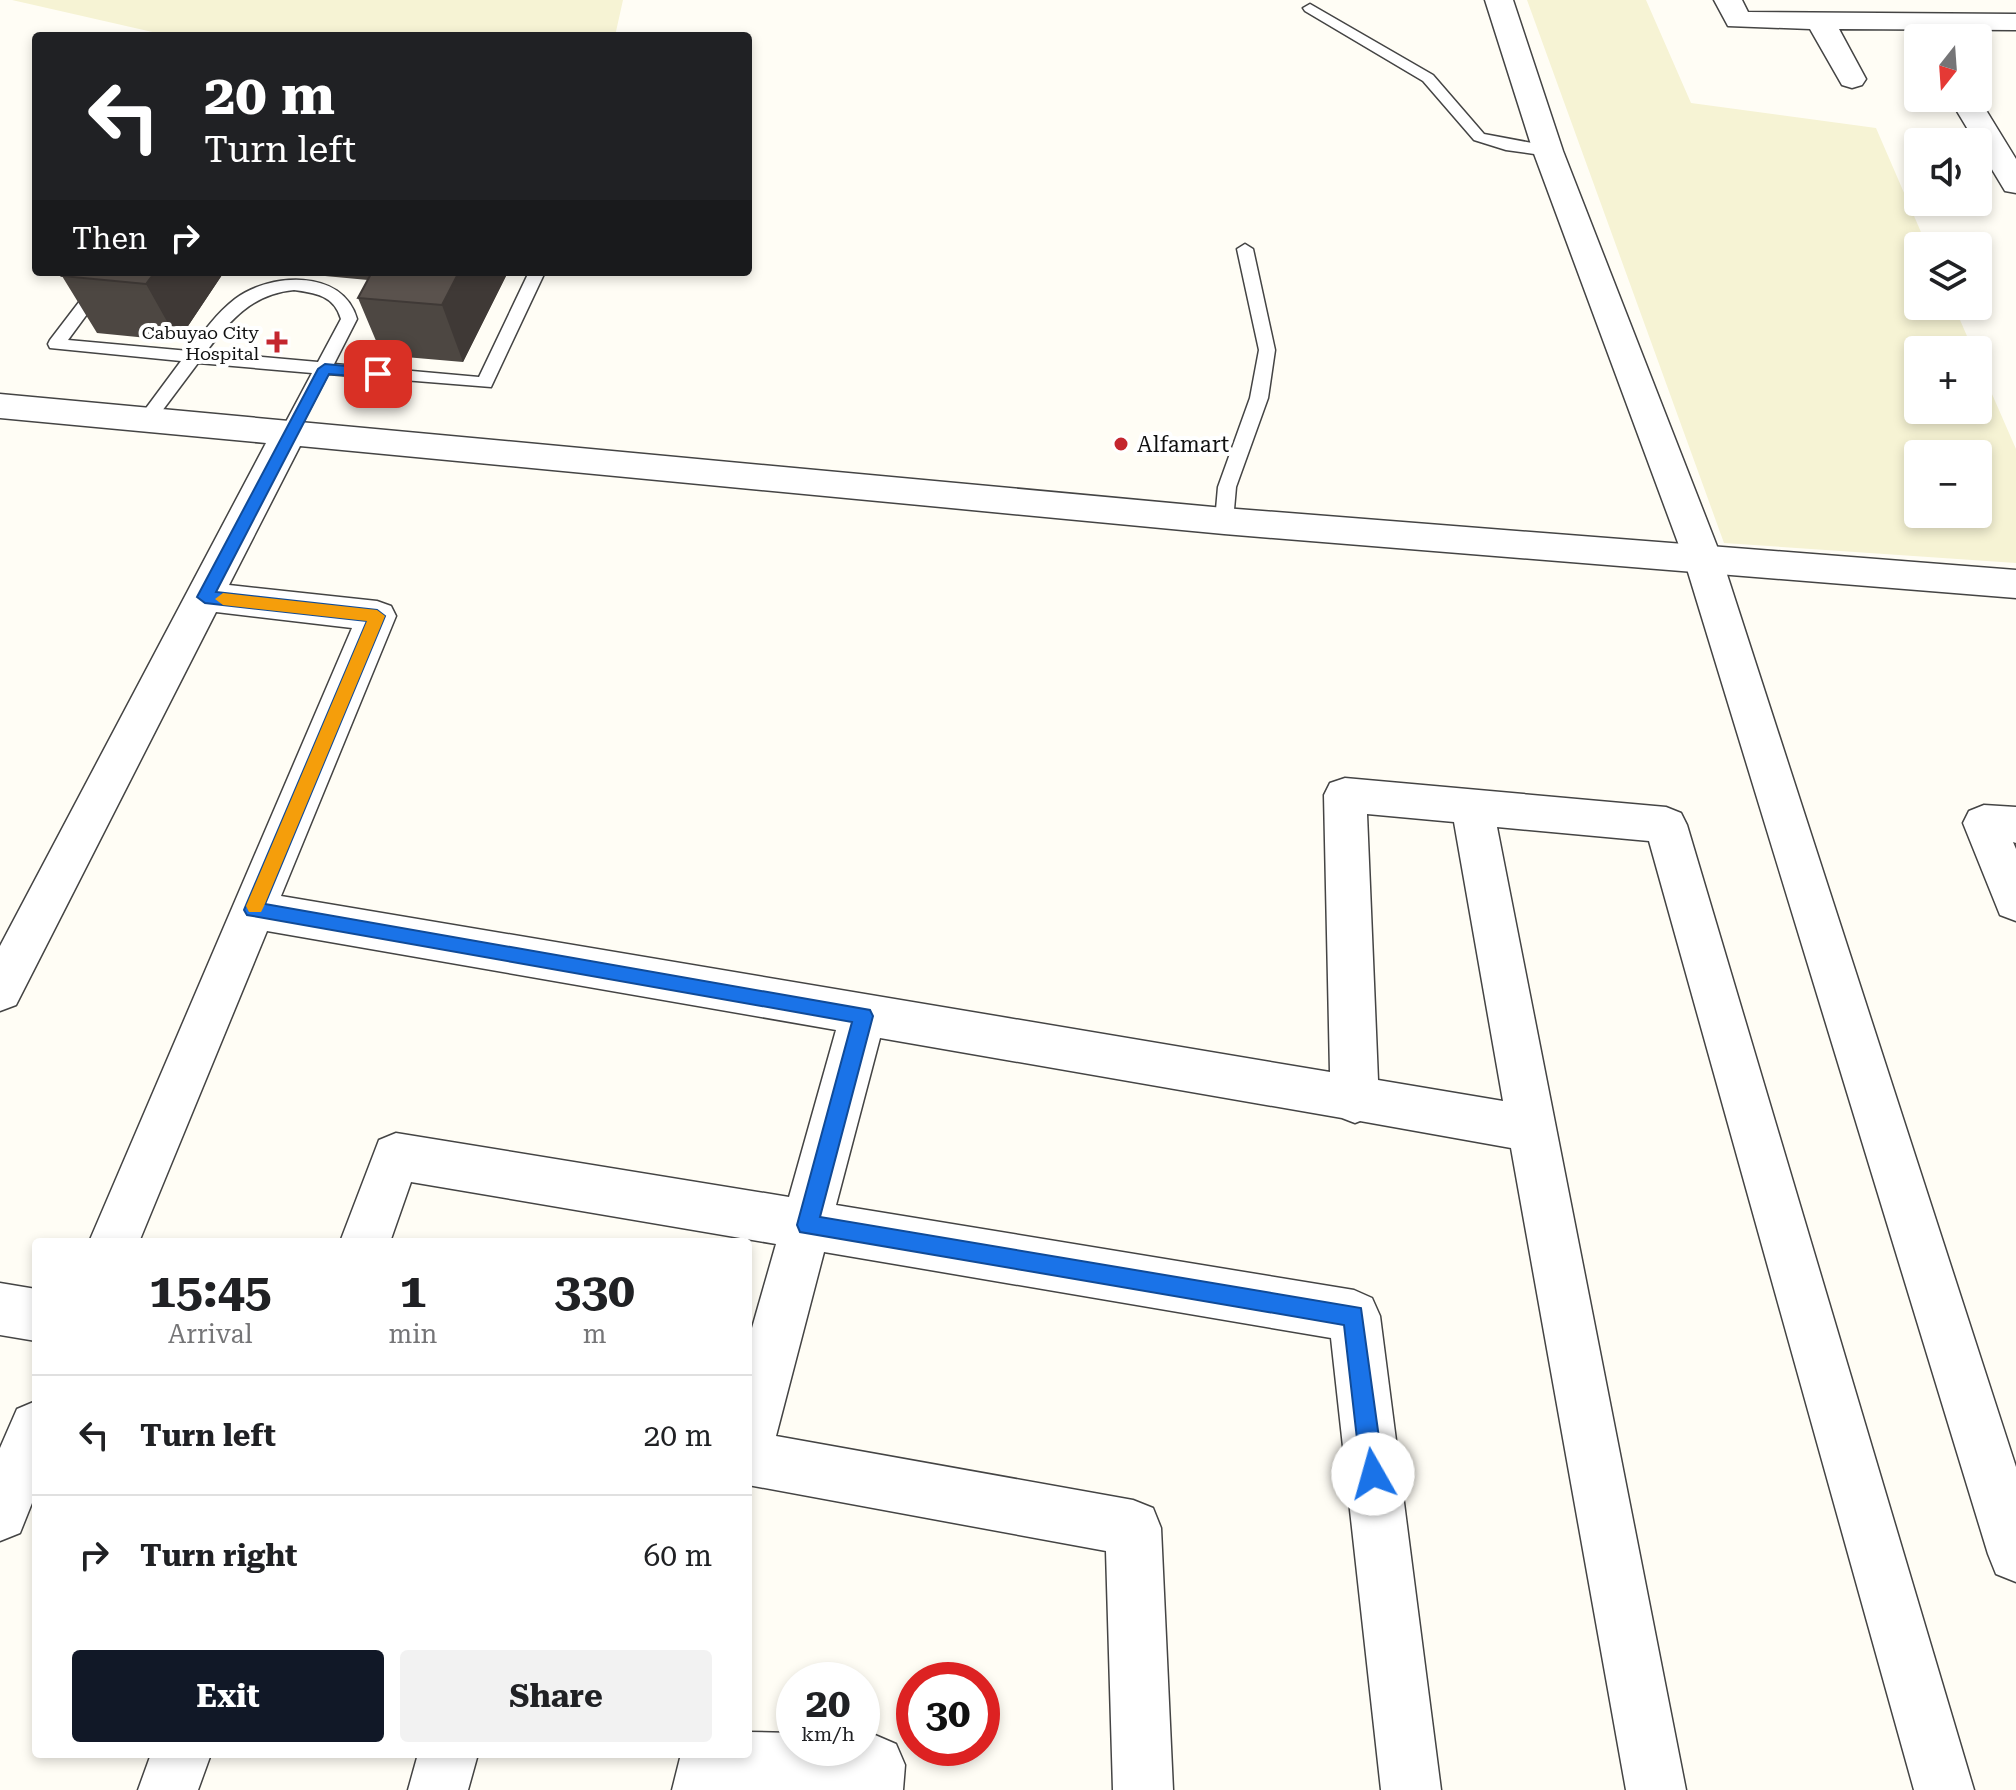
<!DOCTYPE html>
<html lang="en">
<head>
<meta charset="utf-8">
<style>
	body { margin:0; font-family:"Roboto Serif",serif; background:#f2f2f2; color:#202124; height:100vh; display:flex; flex-direction:column; font-size:30px; white-space:nowrap }
	* { box-sizing:border-box; margin:0 }
	p { font-size:26px; color:#757577 }
	.icon { flex:none; width:44px; height:44px; fill:none; stroke:currentColor; stroke-width:2; stroke-linecap:round; stroke-linejoin:round }
	.map { position:relative; flex:1; overflow:hidden }
	.drawer { position:absolute; left:32px; top:1238px; width:720px; height:520px; display:flex; flex-direction:column; background:#fff; border-radius:8px; box-shadow:0 4px 12px #0003 }
	.drawer>* { flex:none }
	.guide { position:absolute; left:32px; top:32px; width:720px; height:244px; border-radius:8px; box-shadow:0 4px 12px #0003; background:#202124; color:#fff; overflow:hidden }
	.needle { width:52px; rotate:197deg }
	.buttons { position:absolute; left:1904px; top:24px; display:grid; gap:16px }
	.buttons a { display:grid; place-items:center; width:88px; height:88px; border-radius:8px; background:#fff; box-shadow:0 4px 12px #0003; font-size:40px }
	.speed { position:absolute; left:776px; top:1662px; display:flex; gap:16px; font-size:40px; font-weight:700; text-align:center }
	.speed>* { display:grid; place-content:center; width:104px; height:104px; border-radius:50%; background:#fff; box-shadow:0 4px 12px #0003; line-height:1 }
	.speed small { font-size:20px; font-weight:400 }
	.speed .limit { border:12px solid #d22; background:#fff; color:#111 }
	.pin { position:absolute; display:grid; place-items:center; width:68px; height:68px; color:#fff; margin:-34px; border-radius:16px; box-shadow:0 4px 12px #0006 }
	.me { position:absolute; width:88px; margin:-44px; rotate:353deg; stroke-linejoin:round; filter:drop-shadow(0 0 6px #0008) }
	.turn { display:flex; align-items:center; gap:28px; height:168px; padding:0 40px; font-size:36px }
	.turn .icon { width:104px; height:104px; stroke-width:2.5 }
	.turn b { display:block; font-size:56px; line-height:68px }
	.then { display:flex; align-items:center; height:76px; padding:0 40px; background:#0003; gap:16px; font-size:30px }
	.eta { display:flex; justify-content:space-evenly; align-items:center; height:136px; text-align:center }
	.eta b { font-size:48px; font-weight:700; line-height:56px }
	.primary-button { display:flex; gap:16px; margin-top:auto; padding:16px 40px }
	.primary-button a { flex:1; height:92px; border-radius:8px; background:#111827; color:#fff; font-size:32px; font-weight:700; line-height:92px; text-align:center }
	.primary-button a+a { background:#f2f2f2; color:#202124 }
	ul { padding:0; list-style:none }
	li { display:flex; align-items:center; gap:24px; height:120px; padding:0 40px; border-top:2px solid #e0e0e0 }
	li div { flex:1 }
	li b { display:block; font-size:30px }
	li em { font-style:normal }
	.map>svg:first-child { display:block }
	.farmland { fill:#f6f3d4; fill-rule:evenodd }
	.lines { fill:none; stroke-linecap:round; stroke-linejoin:round }
	.service-casing { stroke:#444; stroke-width:3 }
	.minor-casing { stroke:#444; stroke-width:3 }
	.tertiary-casing { stroke:#444; stroke-width:3 }
	.service { fill:#fff; fill-rule:evenodd }
	.minor { fill:#fff; fill-rule:evenodd }
	.tertiary { fill:#fff; fill-rule:evenodd }
	.wall { fill:#4d4742 }
	.shaded-wall { fill:#3f3936 }
	.building { fill:#5a524d; stroke:#3f3936; stroke-width:2 }
	.route { fill:#1a73e8; stroke:#114b97; stroke-width:2 }
	.slow { fill:#f59e0b }
	.poi-dot { fill:#c4262e; stroke:#fff; stroke-width:3 }
	.labels { text-anchor:middle; dominant-baseline:central; stroke-width:8; stroke-linejoin:round; paint-order:stroke }
	.far-poi-label { font-size:18px; fill:#111; stroke:#fff; text-anchor:end }
	.poi-label { font-size:22px; fill:#111; stroke:#fff; text-anchor:start }
</style>
</head>
<body>
<div class="map">
<svg width="2016" height="1790" viewBox="0 0 2016 1790">
	<rect width="100%" height="100%" fill="#fffdf5"/>
	<!-- farmland -->
	<path class="farmland" d="M12 0H623L615 36H170Z
		M1527 0H1646L1691 103 1876 128 1927 246H1918V306H1954L1973 350H1918V410H1978V362L2016 449V563L1724 543ZM1918 454H1978V514H1918Z"/>
	<g class="lines">
		<!-- service casing -->
		<g class="service-casing">
			<path id="service" d="M1310 4 1433 75 1484 134 1548 146 1556 151 1548 156 1506 150 1474 140 1423 81 1305 11 1303 8Z
				M1245 244 1253 249 1275 350 1268 398 1236 487 1233 521 1224 528 1215 521 1218 487 1250 398 1259 350 1237 249Z
				M102 272H118L68 340 189 351C203 332 217 313 235 299 269 273 343 268 357 319L334 364 479 377 529 272H545L491 387 328 374 294 439 288 441 279 435 312 373 198 363 153 423 147 425 138 419 181 361 50 348 48 344 50 340ZM294 290C315 293 334 295 341 319L318 362 206 352C230 320 252 294 294 290Z"/>
		</g>
		<!-- minor casing -->
		<g class="minor-casing">
			<path id="minor" d="M1714 0H1742L1748 12 2016 14V30L1839 29 1866 79 1862 85 1852 88 1842 85 1810 29 1728 26Z
				M1978 97 2016 159V193L2005 191 1949 98Z
				M0 394 1224 508 2016 570V598L1224 534 300 446 229 585 377 601 391 606 396 616 281 896 1330 1072 1324 795 1330 783 1345 778 1666 807 1681 813 1687 825 1974 1790H1914L1649 841 1497 827 1686 1790H1626L1511 1148 1360 1121 1355 1123 1342 1118 880 1038 836 1205 1354 1290 1372 1298 1380 1316 1441 1790H1381L1331 1338 824 1252 776 1436 1133 1500 1153 1508 1161 1528 1173 1790H1113L1106 1551 748 1485V1342L776 1244 411 1182 390 1242H340L379 1140 396 1133 789 1197 836 1030 267 931 139 1242H89L352 628 216 612 16 1005 0 1011V946L266 443 0 418ZM1367 814 1454 822 1503 1101 1378 1080Z
				M1984 805 2016 807V843L2013 842 2016 849V921L2000 915 1963 823 1969 811Z
				M0 1283 36 1289V1341L0 1335Z
				M36 1401V1493L20 1533 0 1541V1448L17 1409Z
				M748 1732 794 1733V1748H862V1735H875L896 1744 905 1765 903 1790H672L681 1754H748Z
				M151 1754H211L198 1790H138Z
				M418 1754H478L468 1790H408Z"/>
		</g>
		<!-- tertiary casing -->
		<g class="tertiary-casing">
			<path id="tertiary" d="M1485 0H1513L1563 151 1722 559 2016 1467V1582L1996 1574 1988 1554 1684 559 1533 151Z"/>
		</g>
		<!-- service -->
		<use href="#service" class="service"/>
		<!-- minor -->
		<use href="#minor" class="minor"/>
		<!-- tertiary -->
		<use href="#tertiary" class="tertiary"/>
	</g>
	<!-- wall -->
	<path class="wall" d="M65 272H224L178 341 97 333 62 276Z
		M282 272H508L463 362 382 355 358 298 368 280Z"/>
	<!-- shaded-wall -->
	<path class="shaded-wall" d="M155 272H224L178 341 146 284Z
		M459 272H508L463 362 442 305Z"/>
	<!-- building -->
	<path class="building" d="M65 272H155L146 284 62 276Z
		M372 272H459L442 305 358 298Z"/>
	<!-- route -->
	<path class="route" d="M325 364 378 369 386 374 378 378 329 374 216 592 377 610 385 616 265 904 870 1010 873 1016 820 1217 1361 1308 1384 1474 1381 1482 1373 1485 1365 1482 1361 1474 1344 1325 800 1232 797 1225 852 1022 247 915 244 910 367 621 205 603 197 597 318 369Z"/>
	<!-- slow -->
	<path class="slow" d="M223 593 377 610 385 616 264 906 261 912H249L246 906 367 621 223 605 215 599Z"/>
	<!-- markers -->
	<g class="poi-dot">
		<path d="M273 330h8v8h8v8h-8v8h-8v-8h-8v-8h8z"/>
		<circle cx="1121" cy="444" r="8"/>
	</g>
	<g class="labels">
		<!-- far-poi labels -->
		<g class="far-poi-label">
			<text x="259" y="332">Cabuyao City<tspan x="259" dy="21">Hospital</tspan></text>
		</g>
		<!-- poi labels -->
		<g class="poi-label">
			<text x="1137" y="444">Alfamart</text>
		</g>
	</g>
</svg>
<div class="buttons">
<a><svg class="needle" viewBox="-14 -14 28 28"><path d="M0-13l5 13h-10z" fill="#e53935"/><path d="M0 13l5-13h-10z" fill="#757577"/></svg></a>
<a><svg class="icon" aria-label="sound" viewBox="0 0 24 24"><path d="M4 9h4l5-4v14l-5-4H4zM17 9q2 3 0 6"/></svg></a>
<a><svg class="icon" aria-label="layers" viewBox="0 0 24 24"><path d="M12 4l9 5-9 5-9-5zM3 14l9 5 9-5"/></svg></a>
<a>+</a>
<a>−</a>
</div>
<div class="speed"><div>20<small>km/h</small></div><div class="limit">30</div></div>
<div class="pin" style="left:378px;top:374px;background:#d93025"><svg class="icon" aria-label="arrive" viewBox="0 0 24 24"><path d="M6 21V4h12l-3 4 3 4H6"/></svg></div>
<svg class="me" style="left:1373px;top:1474px" viewBox="-20 -20 40 40"><circle r="19" fill="#fff"/><path d="M0-13L10 11 0 6-10 11z" fill="#1a73e8"/></svg>
<div class="guide">
<div class="turn"><svg class="icon" aria-label="left" viewBox="0 0 24 24"><path d="M17 20v-9H6M10 6l-5 5 5 5"/></svg><div><b>20 m</b>Turn left</div></div>
<div class="then">Then<svg class="icon" aria-label="right" viewBox="0 0 24 24"><path d="M7 20v-9h11M14 6l5 5-5 5"/></svg></div>
</div>
<section class="drawer">
<div class="eta">
<div><b>15:45</b><p>Arrival</p></div>
<div><b>1</b><p>min</p></div>
<div><b>330</b><p>m</p></div>
</div>
<ul>
<li><svg class="icon" aria-label="left" viewBox="0 0 24 24"><path d="M17 20v-9H6M10 6l-5 5 5 5"/></svg><div><b>Turn left</b></div><em>20 m</em></li>
<li><svg class="icon" aria-label="right" viewBox="0 0 24 24"><path d="M7 20v-9h11M14 6l5 5-5 5"/></svg><div><b>Turn right</b></div><em>60 m</em></li>
</ul>
<div class="primary-button"><a>Exit</a><a>Share</a></div>
</section>
</div>
</body>
</html>
